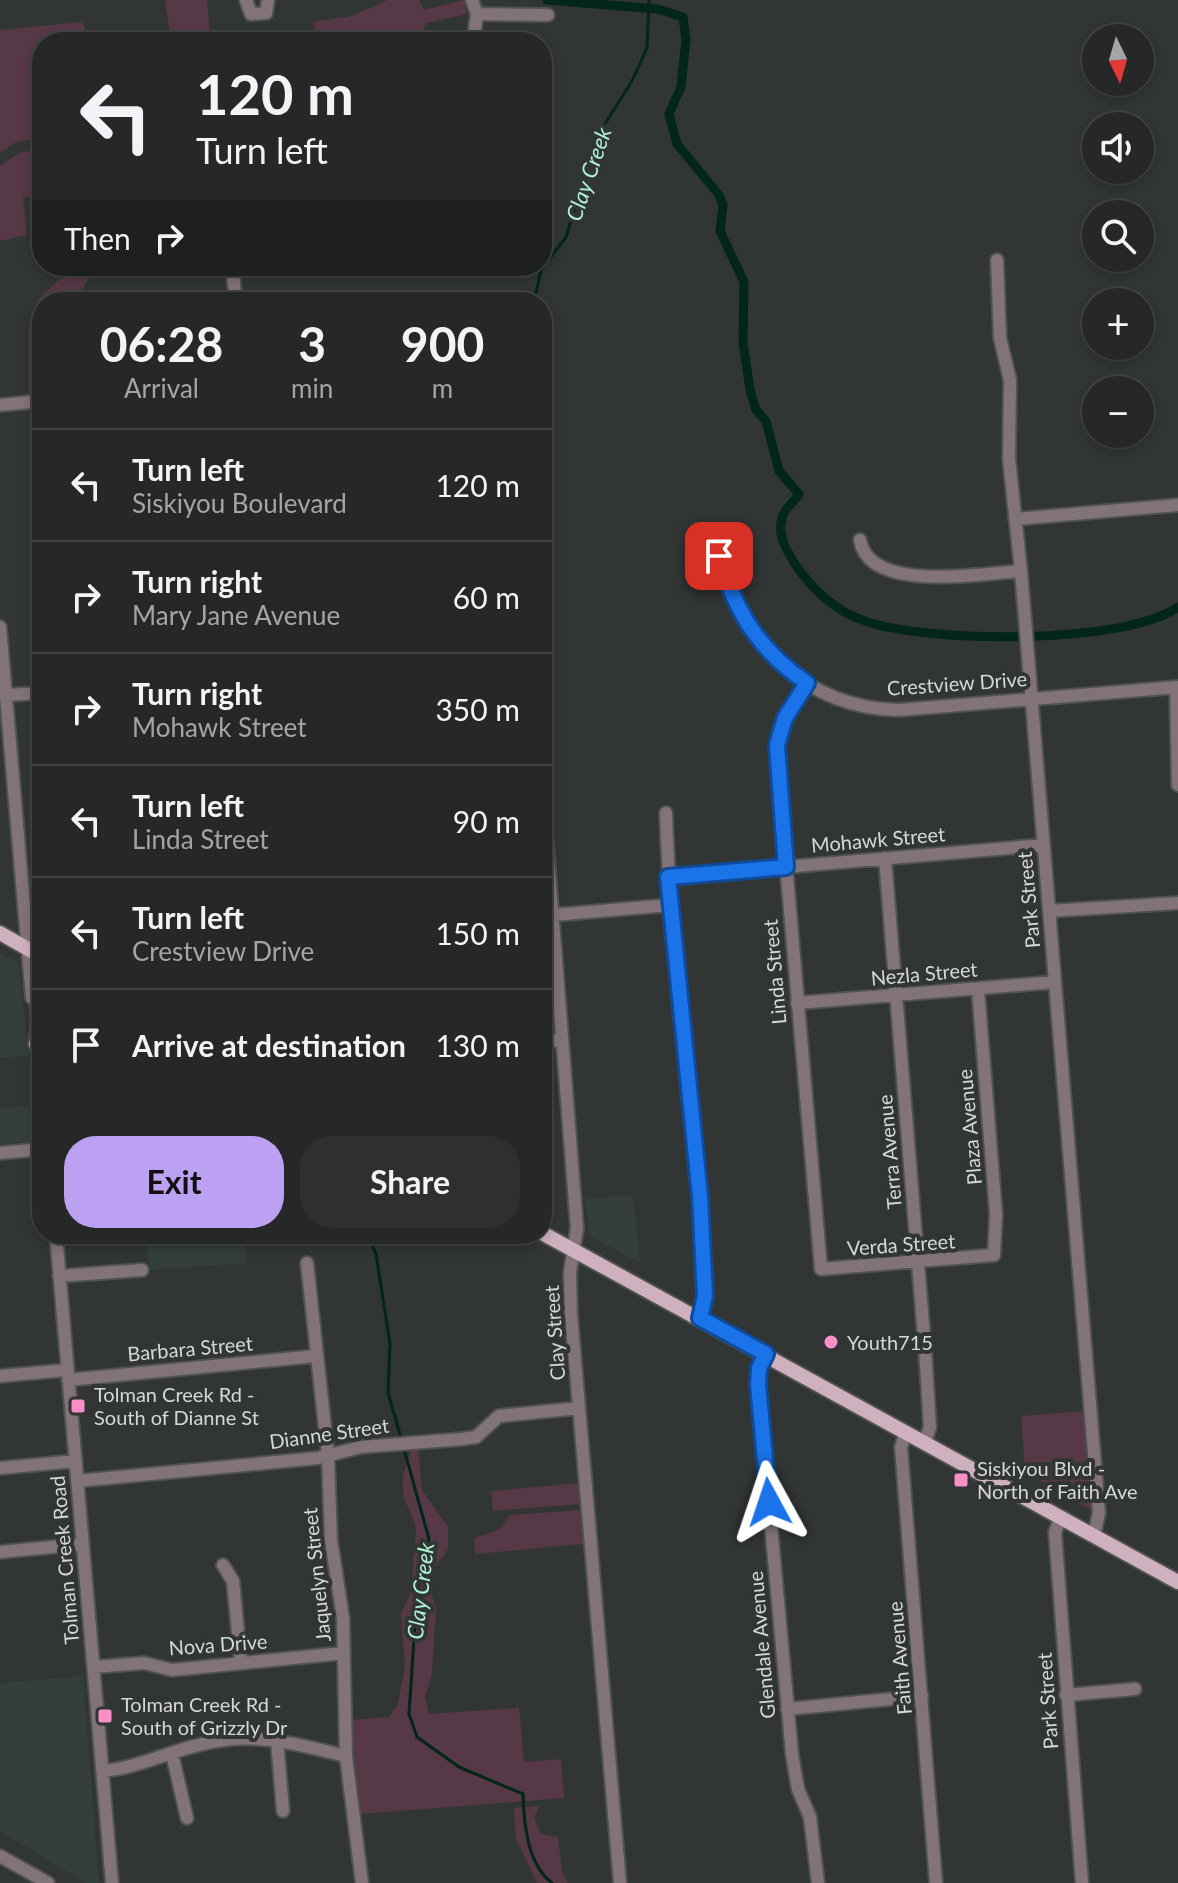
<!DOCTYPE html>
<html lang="en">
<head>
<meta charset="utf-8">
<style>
	body { margin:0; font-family:Lato,sans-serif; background:#2d302e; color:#f1f3f6; height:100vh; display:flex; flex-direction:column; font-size:30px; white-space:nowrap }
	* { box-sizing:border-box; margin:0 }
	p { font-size:26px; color:#a3a6a7 }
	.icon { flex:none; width:44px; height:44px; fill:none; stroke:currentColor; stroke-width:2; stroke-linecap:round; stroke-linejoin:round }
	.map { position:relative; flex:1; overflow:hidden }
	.details { position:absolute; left:32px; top:292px; width:520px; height:952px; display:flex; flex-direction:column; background:#252826; border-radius:32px; box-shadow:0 4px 12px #0003,0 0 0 2px #424443 }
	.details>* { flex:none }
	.banner { position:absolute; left:32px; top:32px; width:520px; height:244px; border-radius:32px; box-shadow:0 4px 12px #0003,0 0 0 2px #424443; background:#252826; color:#f1f3f6; overflow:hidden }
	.needle { width:52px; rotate:175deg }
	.buttons { position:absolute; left:1082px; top:24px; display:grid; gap:16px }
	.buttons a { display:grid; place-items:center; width:72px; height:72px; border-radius:50%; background:#252826; box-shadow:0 4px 12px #0003,0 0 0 2px #424443; font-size:40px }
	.pin { position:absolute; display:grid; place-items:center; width:68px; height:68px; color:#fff; margin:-34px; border-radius:16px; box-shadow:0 4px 12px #0006 }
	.me { position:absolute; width:88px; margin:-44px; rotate:355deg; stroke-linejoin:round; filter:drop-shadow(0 0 6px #0008) }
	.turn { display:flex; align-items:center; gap:28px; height:168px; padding:0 32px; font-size:36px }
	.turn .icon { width:104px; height:104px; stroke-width:2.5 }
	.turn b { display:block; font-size:56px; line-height:68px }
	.then { display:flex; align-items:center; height:76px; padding:0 32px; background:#0003; gap:16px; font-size:30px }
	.eta { display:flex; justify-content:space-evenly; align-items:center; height:136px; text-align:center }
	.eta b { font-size:48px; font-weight:700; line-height:56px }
	.action { display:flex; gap:16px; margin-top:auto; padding:16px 32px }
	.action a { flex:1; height:92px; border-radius:32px; background:#bca0f2; color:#111; font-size:32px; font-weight:700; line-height:92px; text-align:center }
	.action a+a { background:#2d302e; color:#f1f3f6 }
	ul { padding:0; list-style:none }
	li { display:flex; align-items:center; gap:24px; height:112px; padding:0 32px; border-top:2px solid #424443 }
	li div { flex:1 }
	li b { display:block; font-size:30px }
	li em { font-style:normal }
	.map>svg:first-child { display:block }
	.built { fill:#343f39 }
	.green { fill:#563847 }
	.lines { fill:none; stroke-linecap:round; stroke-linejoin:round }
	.stream { stroke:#022619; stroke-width:3 }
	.canal { stroke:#022619; stroke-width:9 }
	.minor-casing { stroke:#4f5250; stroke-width:16 }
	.major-casing { stroke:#4f5250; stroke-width:18 }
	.minor { stroke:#82737a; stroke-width:12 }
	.major { stroke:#cfb0bf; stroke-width:14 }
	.route-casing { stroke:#114b97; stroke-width:20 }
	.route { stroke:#1a73e8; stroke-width:14 }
	.poi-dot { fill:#fa8fc7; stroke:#313533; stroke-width:3 }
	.labels { text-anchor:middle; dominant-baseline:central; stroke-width:8; stroke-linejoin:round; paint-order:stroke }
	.street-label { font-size:20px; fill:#d5d8d6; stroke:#313533 }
	.poi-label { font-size:20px; fill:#d5d8d6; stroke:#313533; text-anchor:start }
	.water-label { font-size:22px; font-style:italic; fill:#b1f2d4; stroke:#313533 }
</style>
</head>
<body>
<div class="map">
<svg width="1178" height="1883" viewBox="0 0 1178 1883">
	<rect width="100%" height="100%" fill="#313533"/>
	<!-- built -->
	<path class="built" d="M0 953 19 963 29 1056 0 1058Z
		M35 1105 38 1141 0 1144V1108Z
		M633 1195 634 1201 640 1263 590 1236 585 1199Z
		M146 1234H244L246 1263 149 1270Z
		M83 1676 99 1883H86L0 1831V1683Z"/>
	<!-- green -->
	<path class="green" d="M165 0H207L211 42H171Z
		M387 0H419L424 10 464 0 467 14 426 23 419 42H315L314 22 352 16Z
		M82 22 89 38 99 42H42V137L16 142 0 153V30Z
		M42 150V195L23 198 27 235 0 241V166L21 152Z
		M73 266H97L74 302H42L41 394 29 395V327L37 301Z
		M1086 1411 1093 1505 1092 1510 1025 1472 1021 1416Z
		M412 1449H418L422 1490 448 1527V1549L431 1572 430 1589 436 1609 432 1674 425 1697 429 1714 519 1708 524 1762 561 1759 564 1798 361 1814 350 1720 389 1717 398 1704 405 1666 401 1613 411 1593 416 1527 403 1495V1474Z
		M579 1483 580 1504 493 1511 491 1491Z
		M581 1510 584 1544 475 1554 474 1538 499 1530 510 1515Z
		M539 1806 534 1818 541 1834 558 1837 562 1872 568 1883H537L516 1839 514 1808Z"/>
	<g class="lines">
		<!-- stream -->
		<path class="stream" d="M534 302 541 270 566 237 596 138 632 81 647 48 649 0
			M367 1234 376 1254 390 1344 388 1393 402 1441
			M404 1449 429 1539 417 1593 409 1714 417 1737 459 1767 523 1794C524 1824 527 1864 552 1883"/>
		<!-- canal -->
		<path class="canal" d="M547 0 658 9 683 17 686 40 681 87 669 114 677 144 719 195 723 205 720 231 744 282 743 342 750 390 756 410 766 421 779 471 799 494C794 503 784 508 782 518 777 536 786 549 795 564 812 589 835 611 865 621 927 643 1124 645 1178 607"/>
		<!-- minor casing -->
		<g class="minor-casing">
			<path id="minor" d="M246 0 251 14 266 13 268 0
				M472 0 477 14 473 42
				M477 14 548 15
				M997 260 1000 338 1010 380 1009 459 1021 571 1099 1513 1094 1535
				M232 266 236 302
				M0 405 42 401
				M1015 519 1178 505
				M860 540C869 594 982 573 1021 571
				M719 556C744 642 803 708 899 710L1178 687
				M0 627 32 998
				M807 683 783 724 777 760 821 1269 994 1255 996 1214 978 989
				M1176 687 1178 785
				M6 695 42 693
				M542 782 577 1228 570 1272 571 1314 620 1883
				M666 813C670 954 695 1093 702 1234 703 1259 712 1295 700 1318
				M885 858 925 1349 930 1427 925 1442
				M668 877 1044 845
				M1049 911 1178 903
				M553 915 670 905
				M797 1003 1055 982
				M36 1036 42 1084
				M542 1041 562 1040
				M0 1153 42 1149
				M56 1234 112 1883
				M307 1263 328 1455 331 1540 343 1618 346 1756 362 1883
				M59 1276 142 1270
				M766 1354 759 1368 758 1384 792 1754 798 1789 810 1817 818 1883
				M0 1376 67 1370
				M68 1380 316 1356
				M906 1432 901 1447 936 1883
				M0 1468 76 1461
				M77 1481 318 1458 361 1447 462 1439 476 1437 499 1416 579 1408
				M1061 1517 1055 1532 1082 1883
				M0 1552 83 1544
				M223 1565 233 1581 241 1663
				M94 1667 144 1663 172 1670 344 1653
				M1066 1695 1135 1689
				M787 1709 922 1696
				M277 1740 283 1811
				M172 1754 187 1818
				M103 1771C143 1767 178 1747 217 1741 262 1733 304 1746 346 1756
				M0 1856 48 1883"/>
		</g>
		<!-- major casing -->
		<g class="major-casing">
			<path id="major" d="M0 933 42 957
				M36 1044C43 1022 31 987 42 970
				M542 1233 1178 1582"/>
		</g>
		<!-- minor -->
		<use href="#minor" class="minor"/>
		<!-- major -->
		<use href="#major" class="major"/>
	</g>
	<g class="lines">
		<!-- route casing -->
		<g class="route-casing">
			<path id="route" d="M719 556C735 611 759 651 807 683L785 718 777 745 786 867 668 877 700 1197 705 1296 700 1318 766 1354 759 1368 758 1384 769 1502"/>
		</g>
		<!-- route -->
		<use href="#route" class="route"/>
	</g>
	<!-- markers -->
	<g class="poi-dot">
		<circle cx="831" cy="1342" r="8"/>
		<rect x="70" y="1398" width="16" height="16" rx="4"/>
		<rect x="953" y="1472" width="16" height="16" rx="4"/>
		<rect x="97" y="1708" width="16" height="16" rx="4"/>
	</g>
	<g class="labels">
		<!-- street labels -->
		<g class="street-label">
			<text transform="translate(957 683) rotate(-4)">Crestview Drive</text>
			<text transform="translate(878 839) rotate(-5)">Mohawk Street</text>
			<text transform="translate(1028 900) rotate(-95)">Park Street</text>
			<text transform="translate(774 972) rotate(-95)">Linda Street</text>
			<text transform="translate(924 973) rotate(-5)">Nezla Street</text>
			<text transform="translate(969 1127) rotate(-95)">Plaza Avenue</text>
			<text transform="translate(889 1152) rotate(-95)">Terra Avenue</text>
			<text transform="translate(901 1244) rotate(-4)">Verda Street</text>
			<text transform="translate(554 1333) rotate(-94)">Clay Street</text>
			<text transform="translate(190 1348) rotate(-5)">Barbara Street</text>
			<text transform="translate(329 1433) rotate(-8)">Dianne Street</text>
			<text transform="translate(64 1560) rotate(-95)">Tolman Creek Road</text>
			<text transform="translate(316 1575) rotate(-96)">Jaquelyn Street</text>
			<text transform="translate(218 1644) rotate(-4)">Nova Drive</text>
			<text transform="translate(761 1645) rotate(-95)">Glendale Avenue</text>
			<text transform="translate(899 1658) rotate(-95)">Faith Avenue</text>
			<text transform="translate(1047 1701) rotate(-94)">Park Street</text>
		</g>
		<!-- poi labels -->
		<g class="poi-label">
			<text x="847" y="1342">Youth715</text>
			<text x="94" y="1394">Tolman Creek Rd -<tspan x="94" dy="23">South of Dianne St</tspan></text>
			<text x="977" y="1468">Siskiyou Blvd -<tspan x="977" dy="23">North of Faith Ave</tspan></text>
			<text x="121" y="1704">Tolman Creek Rd -<tspan x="121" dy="23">South of Grizzly Dr</tspan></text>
		</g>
		<!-- water labels -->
		<g class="water-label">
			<text transform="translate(588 174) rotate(-71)">Clay Creek</text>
			<text transform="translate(420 1591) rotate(-83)">Clay Creek</text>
		</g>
	</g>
</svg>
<div class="buttons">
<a><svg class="needle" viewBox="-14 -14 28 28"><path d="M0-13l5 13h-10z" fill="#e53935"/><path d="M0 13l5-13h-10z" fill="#a3a6a7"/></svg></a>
<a><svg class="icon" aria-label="sound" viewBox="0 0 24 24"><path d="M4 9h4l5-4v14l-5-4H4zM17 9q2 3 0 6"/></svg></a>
<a><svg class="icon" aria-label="search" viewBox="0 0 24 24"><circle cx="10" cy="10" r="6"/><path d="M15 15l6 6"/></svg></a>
<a>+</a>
<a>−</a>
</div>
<div class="pin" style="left:719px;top:556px;background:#d93025"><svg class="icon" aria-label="arrive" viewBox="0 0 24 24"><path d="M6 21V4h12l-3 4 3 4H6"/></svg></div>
<svg class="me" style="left:769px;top:1502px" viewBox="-20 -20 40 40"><path d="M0-17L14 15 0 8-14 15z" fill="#1a73e8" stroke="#fff" stroke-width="4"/></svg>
<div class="banner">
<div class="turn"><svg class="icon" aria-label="left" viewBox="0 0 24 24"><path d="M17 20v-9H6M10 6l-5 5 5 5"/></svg><div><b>120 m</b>Turn left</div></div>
<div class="then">Then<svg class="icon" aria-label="right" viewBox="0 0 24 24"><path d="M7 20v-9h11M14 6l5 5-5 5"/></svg></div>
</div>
<section class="details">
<div class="eta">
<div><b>06:28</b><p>Arrival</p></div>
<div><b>3</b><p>min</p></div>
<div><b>900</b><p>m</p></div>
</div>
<ul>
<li><svg class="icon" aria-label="left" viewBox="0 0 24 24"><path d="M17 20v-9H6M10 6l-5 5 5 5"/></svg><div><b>Turn left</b><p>Siskiyou Boulevard</p></div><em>120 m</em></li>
<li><svg class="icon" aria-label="right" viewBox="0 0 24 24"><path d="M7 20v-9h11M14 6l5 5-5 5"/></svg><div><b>Turn right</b><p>Mary Jane Avenue</p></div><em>60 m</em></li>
<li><svg class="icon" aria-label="right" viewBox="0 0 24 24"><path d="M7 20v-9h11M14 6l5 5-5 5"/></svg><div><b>Turn right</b><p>Mohawk Street</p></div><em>350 m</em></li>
<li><svg class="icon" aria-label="left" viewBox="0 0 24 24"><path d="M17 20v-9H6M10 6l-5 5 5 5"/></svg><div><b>Turn left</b><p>Linda Street</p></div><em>90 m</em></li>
<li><svg class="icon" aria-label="left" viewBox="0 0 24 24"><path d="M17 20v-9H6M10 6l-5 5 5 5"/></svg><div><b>Turn left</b><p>Crestview Drive</p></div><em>150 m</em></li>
<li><svg class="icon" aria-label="arrive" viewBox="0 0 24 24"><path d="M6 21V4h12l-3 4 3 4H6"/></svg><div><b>Arrive at destination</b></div><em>130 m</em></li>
</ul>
<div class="action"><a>Exit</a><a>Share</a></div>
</section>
</div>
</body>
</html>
